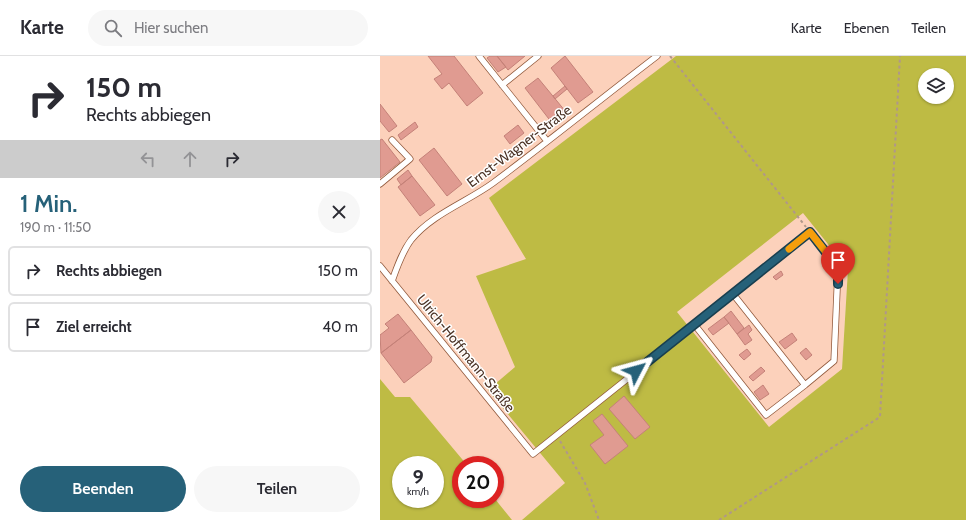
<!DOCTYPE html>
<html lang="de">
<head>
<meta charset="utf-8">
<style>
	body { margin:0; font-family:Cabin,sans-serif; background:#f7f7f7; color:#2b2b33; height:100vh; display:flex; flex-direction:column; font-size:15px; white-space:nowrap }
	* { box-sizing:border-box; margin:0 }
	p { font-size:13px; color:#7c7c81 }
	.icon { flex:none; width:22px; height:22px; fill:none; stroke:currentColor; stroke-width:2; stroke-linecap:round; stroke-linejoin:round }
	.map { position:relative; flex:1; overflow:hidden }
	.details { display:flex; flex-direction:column; background:#fff; width:380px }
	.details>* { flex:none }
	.top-card { background:#fff; color:#2b2b33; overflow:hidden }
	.fabs { position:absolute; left:538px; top:12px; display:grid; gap:8px }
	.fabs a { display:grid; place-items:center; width:36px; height:36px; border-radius:50%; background:#fff; box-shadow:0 1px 3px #0004; font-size:20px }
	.speed { position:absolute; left:12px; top:400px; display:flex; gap:8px; font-size:20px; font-weight:700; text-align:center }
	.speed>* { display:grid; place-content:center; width:52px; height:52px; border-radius:50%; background:#fff; box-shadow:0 1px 3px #0004; line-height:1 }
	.speed small { font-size:10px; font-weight:400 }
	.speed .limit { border:6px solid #d22; background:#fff; color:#111 }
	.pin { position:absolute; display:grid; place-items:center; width:34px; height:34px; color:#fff; margin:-41px -17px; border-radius:50% 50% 50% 0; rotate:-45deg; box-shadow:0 0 4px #0007 }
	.pin .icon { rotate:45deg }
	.me { position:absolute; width:44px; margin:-22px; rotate:51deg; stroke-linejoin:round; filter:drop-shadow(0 0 3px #0008) }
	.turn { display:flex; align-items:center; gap:14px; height:84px; padding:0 20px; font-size:18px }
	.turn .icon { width:52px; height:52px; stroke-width:2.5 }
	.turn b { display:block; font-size:28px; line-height:34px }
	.lanes { display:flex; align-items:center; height:38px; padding:0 20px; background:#0003; justify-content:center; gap:20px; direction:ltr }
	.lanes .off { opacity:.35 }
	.round { display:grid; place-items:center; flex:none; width:42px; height:42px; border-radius:21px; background:#f7f7f7 }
	.headline { display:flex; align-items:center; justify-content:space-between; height:68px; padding:0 20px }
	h1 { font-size:24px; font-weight:600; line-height:30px; color:#266179 }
	.button { display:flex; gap:8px; margin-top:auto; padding:8px 20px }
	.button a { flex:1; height:46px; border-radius:24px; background:#266179; color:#fff; font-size:16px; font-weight:600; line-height:46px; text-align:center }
	.button a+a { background:#f7f7f7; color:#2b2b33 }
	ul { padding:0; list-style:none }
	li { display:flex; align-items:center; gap:12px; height:50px; margin:0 8px 6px; padding:0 12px; border:2px solid #e1e1e2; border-radius:6px }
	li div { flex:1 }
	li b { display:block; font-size:15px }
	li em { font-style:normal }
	header { display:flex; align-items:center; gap:24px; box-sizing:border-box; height:56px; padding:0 20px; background:#fff; border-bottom:1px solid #e1e1e2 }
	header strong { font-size:19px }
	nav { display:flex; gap:22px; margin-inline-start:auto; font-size:14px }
	.search { width:280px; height:36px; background:#f7f7f7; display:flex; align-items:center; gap:10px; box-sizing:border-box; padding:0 14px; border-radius:22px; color:#7c7c81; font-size:15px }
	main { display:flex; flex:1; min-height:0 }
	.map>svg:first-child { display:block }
	.built { fill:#fcd1bb }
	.forest { fill:#bebb44; fill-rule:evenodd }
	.building { fill:#e09b91; stroke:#c48178 }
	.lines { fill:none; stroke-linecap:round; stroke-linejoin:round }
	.service-casing { stroke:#925a3d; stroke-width:7 }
	.path { stroke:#b0978a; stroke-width:2; stroke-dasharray:3 3; stroke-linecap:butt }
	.service { stroke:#fff; stroke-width:5.5 }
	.route-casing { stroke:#193f4f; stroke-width:10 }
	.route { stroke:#266179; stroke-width:7 }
	.slow { stroke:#f59e0b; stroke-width:7 }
	.labels { text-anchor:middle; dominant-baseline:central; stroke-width:3; stroke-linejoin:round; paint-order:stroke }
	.street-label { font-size:14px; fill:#4b3225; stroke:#fff }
</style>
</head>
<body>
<header>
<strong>Karte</strong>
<div class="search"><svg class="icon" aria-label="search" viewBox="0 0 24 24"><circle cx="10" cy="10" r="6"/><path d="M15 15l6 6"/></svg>Hier suchen</div>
<nav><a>Karte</a><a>Ebenen</a><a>Teilen</a></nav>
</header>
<main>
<section class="details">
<div class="top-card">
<div class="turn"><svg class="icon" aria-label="right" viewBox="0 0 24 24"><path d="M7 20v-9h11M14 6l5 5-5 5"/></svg><div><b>150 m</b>Rechts abbiegen</div></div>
<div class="lanes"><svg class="icon off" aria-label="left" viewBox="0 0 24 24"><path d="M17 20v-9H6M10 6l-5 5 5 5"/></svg><svg class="icon off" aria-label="ahead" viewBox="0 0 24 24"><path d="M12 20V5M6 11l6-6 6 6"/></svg><svg class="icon" aria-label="right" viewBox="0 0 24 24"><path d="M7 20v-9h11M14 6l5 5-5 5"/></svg></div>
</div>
<div class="headline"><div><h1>1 Min.</h1><p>190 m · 11:50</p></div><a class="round"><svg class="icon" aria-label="close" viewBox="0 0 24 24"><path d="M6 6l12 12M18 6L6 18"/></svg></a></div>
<ul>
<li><svg class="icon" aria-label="right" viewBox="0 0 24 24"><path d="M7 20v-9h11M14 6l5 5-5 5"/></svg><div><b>Rechts abbiegen</b></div><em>150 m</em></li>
<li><svg class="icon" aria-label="arrive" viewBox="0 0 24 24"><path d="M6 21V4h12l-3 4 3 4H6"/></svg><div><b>Ziel erreicht</b></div><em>40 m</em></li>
</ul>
<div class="button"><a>Beenden</a><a>Teilen</a></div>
</section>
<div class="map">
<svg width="586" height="464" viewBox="0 0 586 464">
	<rect width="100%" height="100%" fill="#f6dccf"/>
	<!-- built -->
	<path class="built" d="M0 0H493L468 213 462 313 276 464H117L99 443H115V409H81L0 329Z"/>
	<!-- forest -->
	<path class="forest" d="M296 0H586V464H142L185 427 108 334 135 311 96 220 146 203 109 142ZM545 19H567V41H545ZM423 157 468 213 462 313 389 371 297 256Z
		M0 323 15 341H30L87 409H81V443H115L132 464H0ZM21 409H55V443H21Z"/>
	<!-- building -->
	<path class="building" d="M48 0H74L103 37 87 50 69 27 62 33 54 23 62 18Z
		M110 0H117L126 11 118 16 107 2Z
		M117 0H145L128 14Z
		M185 0 213 36 198 47 171 12Z
		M158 22 186 56 172 67 145 32Z
		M185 30 187 33 175 43 173 40Z
		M0 48 17 70 9 76 0 65Z
		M35 66 38 71 21 84 18 79Z
		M138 69 144 77 130 88 124 80Z
		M2 83 20 106 0 122V84Z
		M54 92 82 128 67 140 39 104Z
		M28 114 32 120 21 129 17 123Z
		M32 120 55 149 40 160 18 131Z
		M401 215 403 219 396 224 393 221Z
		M351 255 364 272 357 278 344 261Z
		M18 258 31 274 1 297 0 279 9 272 5 268Z
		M344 261 349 267 333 279 328 273Z
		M369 269 372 274 368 278 372 284 365 289 357 278Z
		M31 274 52 301 51 306 24 327 1 297Z
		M412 277 417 284 405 293 399 286Z
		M426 292 432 299 426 304 420 297Z
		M367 293 371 298 364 304 359 299Z
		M381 311 385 315 373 325 369 321Z
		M383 329 389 338 380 344 374 336Z
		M244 340 270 371 255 383 229 353Z
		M222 358 248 390 225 408 210 389 224 379 213 365Z"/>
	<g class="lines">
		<!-- service casing -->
		<g class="service-casing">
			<path id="service" d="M99 0 167 85
				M122 29 158 0
				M0 128 30 103 12 84
				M0 210 153 398 430 177 458 212 454 305 425 329
				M12 225C17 211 22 196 31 184 52 158 87 146 113 127 168 86 222 42 277 0
				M314 268 386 359 425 329 353 238"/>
		</g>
		<!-- path -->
		<path class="path" d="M290 0 426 171
			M180 385 205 427 219 464
			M339 464 500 361 520 0"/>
		<!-- service -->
		<use href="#service" class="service"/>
	</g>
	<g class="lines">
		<!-- route casing -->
		<g class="route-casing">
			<path id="route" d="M256 315 430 176 458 212V228"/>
		</g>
		<!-- route -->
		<use href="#route" class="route"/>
		<!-- slow -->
		<path class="slow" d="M409 193 430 176 449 200"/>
	</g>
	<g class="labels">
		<!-- street labels -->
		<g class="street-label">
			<text transform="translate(139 90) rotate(-37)">Ernst-Wagner-Straße</text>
			<text transform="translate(86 297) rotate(51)">Ulrich-Hoffmann-Straße</text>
		</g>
	</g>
</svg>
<div class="fabs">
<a><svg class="icon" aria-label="layers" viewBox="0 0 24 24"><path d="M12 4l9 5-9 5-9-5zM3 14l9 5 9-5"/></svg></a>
</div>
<div class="speed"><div>9<small>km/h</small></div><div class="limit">20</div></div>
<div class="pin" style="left:458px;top:228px;background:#d93025"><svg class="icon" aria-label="arrive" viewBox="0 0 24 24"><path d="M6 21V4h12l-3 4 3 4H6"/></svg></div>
<svg class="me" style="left:256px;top:315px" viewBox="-20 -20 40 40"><path d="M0-17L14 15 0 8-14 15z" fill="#266179" stroke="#fff" stroke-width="4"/></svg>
</div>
</main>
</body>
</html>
